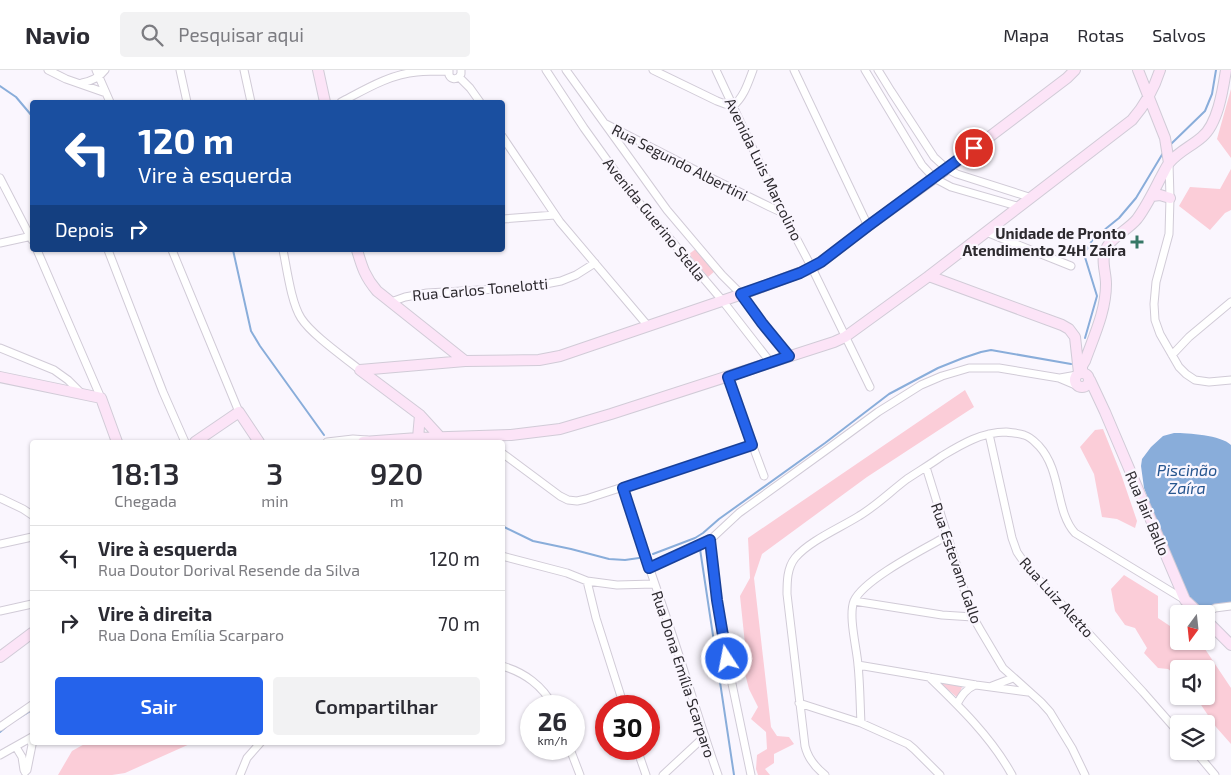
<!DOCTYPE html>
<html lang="pt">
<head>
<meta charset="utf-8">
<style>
	body { margin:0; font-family:"Exo 2",sans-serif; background:#f2f2f3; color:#2b2b33; height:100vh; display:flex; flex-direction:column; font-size:19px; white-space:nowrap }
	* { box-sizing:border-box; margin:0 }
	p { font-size:16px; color:#7c7c81 }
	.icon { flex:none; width:28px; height:28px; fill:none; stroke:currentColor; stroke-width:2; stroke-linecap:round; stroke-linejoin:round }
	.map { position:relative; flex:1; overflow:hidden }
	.panel { position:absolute; left:30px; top:370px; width:475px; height:305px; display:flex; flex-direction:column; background:#fff; border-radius:5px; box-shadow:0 1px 4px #0004 }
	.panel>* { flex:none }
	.banner { position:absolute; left:30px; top:30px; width:475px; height:152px; border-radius:5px; box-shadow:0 1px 4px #0004; background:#1a4fa0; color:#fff; overflow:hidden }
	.needle { width:32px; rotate:195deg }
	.controls { position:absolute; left:1170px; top:535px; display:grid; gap:10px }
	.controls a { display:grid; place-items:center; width:45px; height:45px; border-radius:5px; background:#fff; box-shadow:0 1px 4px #0004; font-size:25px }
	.speed { position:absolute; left:520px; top:625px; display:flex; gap:10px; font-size:25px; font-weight:700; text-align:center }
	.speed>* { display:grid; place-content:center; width:65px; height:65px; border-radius:50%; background:#fff; box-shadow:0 1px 4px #0004; line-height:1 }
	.speed small { font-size:12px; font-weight:400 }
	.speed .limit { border:8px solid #d22; background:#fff; color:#111 }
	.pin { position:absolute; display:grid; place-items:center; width:42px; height:42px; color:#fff; margin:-21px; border:2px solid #fff; border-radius:50%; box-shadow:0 1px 5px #0007 }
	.me { position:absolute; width:55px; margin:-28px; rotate:349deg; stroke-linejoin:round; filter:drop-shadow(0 0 4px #0008) }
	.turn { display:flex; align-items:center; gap:18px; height:105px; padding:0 25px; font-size:22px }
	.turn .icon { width:65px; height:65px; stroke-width:2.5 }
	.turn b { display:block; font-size:35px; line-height:42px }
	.then { display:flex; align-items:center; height:48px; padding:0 25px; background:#0003; gap:10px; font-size:19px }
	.eta { display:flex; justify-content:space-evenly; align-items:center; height:85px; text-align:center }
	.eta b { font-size:30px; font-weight:600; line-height:35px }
	.primary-button { display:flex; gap:10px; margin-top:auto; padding:10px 25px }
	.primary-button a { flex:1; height:58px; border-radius:5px; background:#2563eb; color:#fff; font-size:20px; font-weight:600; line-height:58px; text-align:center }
	.primary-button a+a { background:#f2f2f3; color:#2b2b33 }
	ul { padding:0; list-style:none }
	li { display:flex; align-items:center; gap:15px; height:65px; padding:0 25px; border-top:1px solid #e1e1e2 }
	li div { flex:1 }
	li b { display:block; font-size:19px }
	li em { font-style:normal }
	header { display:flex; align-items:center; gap:30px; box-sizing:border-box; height:70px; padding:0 25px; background:#fff; border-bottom:1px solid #e1e1e2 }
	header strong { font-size:24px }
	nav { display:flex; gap:28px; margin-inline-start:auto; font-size:18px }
	.search { width:350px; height:45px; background:#f2f2f3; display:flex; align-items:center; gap:12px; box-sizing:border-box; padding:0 18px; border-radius:5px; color:#7c7c81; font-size:19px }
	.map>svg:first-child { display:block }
	.green { fill:#fbcdd8 }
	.water { fill:#89adda }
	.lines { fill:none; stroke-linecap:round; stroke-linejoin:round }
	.stream { stroke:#89adda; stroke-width:2 }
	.street-casing { stroke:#d1cbd7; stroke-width:9 }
	.secondary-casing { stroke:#d1cbd7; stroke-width:12 }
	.street { stroke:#fff; stroke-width:7 }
	.secondary { stroke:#fce4f7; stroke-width:10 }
	.route-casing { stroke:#184099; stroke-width:12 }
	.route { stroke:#2563eb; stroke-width:9 }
	.poi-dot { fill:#367766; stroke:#faf6fe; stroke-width:2 }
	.labels { text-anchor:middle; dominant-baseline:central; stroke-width:4.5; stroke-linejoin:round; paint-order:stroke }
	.street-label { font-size:15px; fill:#2d2a2f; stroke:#faf6fe }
	.poi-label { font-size:15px; font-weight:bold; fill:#2d2a2f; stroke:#faf6fe; text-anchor:end }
	.water-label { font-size:16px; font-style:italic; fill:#27568f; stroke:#faf6fe }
</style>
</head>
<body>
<header>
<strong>Navio</strong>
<div class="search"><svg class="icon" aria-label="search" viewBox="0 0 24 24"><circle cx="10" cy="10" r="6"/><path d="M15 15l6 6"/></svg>Pesquisar aqui</div>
<nav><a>Mapa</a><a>Rotas</a><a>Salvos</a></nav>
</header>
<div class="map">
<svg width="1231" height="705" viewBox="0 0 1231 705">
	<rect width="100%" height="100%" fill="#faf6fe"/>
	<!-- green -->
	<path class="green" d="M1231 19V88L1217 69Z
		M1231 99V140L1225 143 1210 160 1179 136 1190 117 1220 119Z
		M697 178 715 201 708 207 689 184Z
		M965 320 974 337 867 407 762 484 754 508 771 657 777 666 789 667 794 674 774 684V693L765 699 770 705H758L756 699 757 685 767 679 766 662 751 649 758 637 749 619 742 592 745 574 740 526 750 508 748 468Z
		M1103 359 1121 404 1137 451 1135 458 1117 449 1102 447 1094 404 1080 377 1095 360Z
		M1124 505 1158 526V548L1179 562V571H1193L1205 579 1231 618V674L1216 657 1195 626H1206V599H1179V607L1168 599 1158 598 1144 583 1147 578 1135 558 1125 555 1115 541 1111 519Z
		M936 610 962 617 958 628Z
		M88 672H192V673L125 703 112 705H58L72 681Z"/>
	<!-- water -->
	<path class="water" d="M1174 363C1188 363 1221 365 1231 375V532L1210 537 1200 541 1189 529 1162 467 1144 418 1141 396 1142 389 1151 377 1163 366Z"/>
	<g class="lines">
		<!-- stream -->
		<path class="stream" d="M0 16 16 27 32 46
			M1171 74 1205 41 1212 24 1216 0
			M233 180 251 261 260 276 324 365
			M1085 268 1097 226 1084 184 1093 169 1119 148 1136 128 1163 83
			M502 456 533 471 571 479 609 489 625 490 639 488
			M700 479 734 705
			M653 484 695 468 703 463 719 449 825 373 889 324 938 298 963 288 981 282 991 280 1071 294
			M14 651 32 640
			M0 662 6 657"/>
		<!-- street casing -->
		<g class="street-casing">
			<path id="street" d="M48 0 66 9 106 23
				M96 0 110 32
				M180 0 187 32
				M244 0 251 32
				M449 0V5C451 9 455 10 459 7
				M546 0 584 58 630 122 722 230 771 293
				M566 0 667 140 722 205 741 224 762 253 789 287
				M653 0 717 31 725 34 733 36C744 27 748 13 753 0
				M716 0 783 143 812 198 870 317
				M794 0 868 156
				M865 0 922 95 934 108 951 117 1020 137
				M878 0 891 21 934 87 947 99 957 104 1032 128
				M459 7 470 18 480 32
				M459 7 461 4V0
				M82 13C92 11 99 8 105 0
				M341 32C364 20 390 4 417 2 427 1 438 1 449 1
				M606 54 703 104 770 137 783 143
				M502 66 560 152 648 256
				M1169 93 1170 128 1169 164 1156 212 1154 234 1155 250 1160 264 1179 297 1186 304 1195 310 1209 312 1231 310
				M0 108 32 170
				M502 149 555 145
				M986 162 1071 196
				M0 173 32 166
				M37 180 101 328
				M108 180 163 322 185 372
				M172 180 239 342
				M283 180C287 199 291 232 301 248 312 265 344 287 360 300
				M391 232 405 227 427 223 530 217 561 211 576 205 595 193
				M0 278 54 300 68 310 81 323
				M1172 285 1189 267 1231 232
				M727 307 764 406
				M1060 308 1077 305
				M989 364 1012 468 1017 482 1028 498 1143 622 1179 663
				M327 372 353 369 367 370
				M502 383 560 426 568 430 577 431 586 429 752 375
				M926 397 968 532 973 547 981 561 1003 598 1041 632 1050 642 1072 678 1085 705
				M623 418C639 469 657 519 674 570 689 615 702 660 718 705
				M0 428 23 439 32 445
				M710 470 721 561 751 705
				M0 474 32 467
				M502 486 567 503 587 511 617 515 654 514
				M649 498 710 470 739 443 829 378 878 342 921 315 942 306 969 298H999L1059 308 1078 316
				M587 511 596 548 624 636
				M854 531 942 545 973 547
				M0 541 32 534
				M1205 544 1215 538 1231 536
				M858 595 976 615 1028 622
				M502 596C524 602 543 616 553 636
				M929 607C959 636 992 668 1012 705
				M992 616 1013 608
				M799 633 861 653 908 674 914 679 940 705
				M957 634C962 625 966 619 975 615
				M861 653C860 634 860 614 858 595 857 579 848 546 854 531 864 509 924 479 947 466
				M0 657 32 635
				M16 677 22 687 24 700
				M570 679 580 705
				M637 679 646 705
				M1195 681 1215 705
				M0 685 32 667
				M25 702 27 700 32 675 30 668
				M240 705 247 688 261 672
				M663 705 705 666
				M825 705C815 697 808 689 805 676L787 524C787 512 787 498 795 488 809 471 840 458 859 446 876 436 891 421 907 409 919 401 931 394 942 386 962 374 982 362 1006 362 1012 363 1019 363 1024 365 1031 367 1035 372 1039 376 1062 401 1055 441 1075 463L1185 530"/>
		</g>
		<!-- secondary casing -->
		<g class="secondary-casing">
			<path id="secondary" d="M318 0 325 32
				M1138 0 1165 68 1169 93
				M1152 126 1160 125 1170 128
				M357 180C362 197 365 207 377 221L465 291
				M929 206 1062 255 1069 259 1075 267 1079 303
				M360 300 465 291 539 290 560 286 751 221 812 198 821 192 868 156 947 99 1067 8 1075 0
				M360 300 420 345 441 368
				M1075 310a7 7 0 1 1 14 0a7 7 0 1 1-14 0Z
				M1082 303V296L1085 291C1094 266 1106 241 1106 214 1106 201 1100 190 1107 177 1112 167 1129 159 1137 149 1146 137 1153 123 1160 109 1163 104 1166 97 1169 93 1179 81 1192 76 1202 67 1218 54 1223 19 1226 0
				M0 307 101 328 117 372
				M1090 310 1105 342 1185 530 1200 544
				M418 368 420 345
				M195 372 239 342 259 372
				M363 372 418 368 511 365 560 359 611 344 834 272 845 267 929 206 1132 50C1145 35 1154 19 1160 0
				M1206 550 1231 575
				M0 587 32 563"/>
		</g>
		<!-- street -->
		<use href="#street" class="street"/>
		<!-- secondary -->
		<use href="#secondary" class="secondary"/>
	</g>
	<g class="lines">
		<!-- route casing -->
		<g class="route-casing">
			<path id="route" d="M727 589 717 530 710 470 649 498 623 418 752 375 728 307 789 286 762 253 741 224 800 203 821 192 868 156 974 78"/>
		</g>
		<!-- route -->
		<use href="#route" class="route"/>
	</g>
	<!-- markers -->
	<path class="poi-dot" d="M1134.5 164.5h5v5h5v5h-5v5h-5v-5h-5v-5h5z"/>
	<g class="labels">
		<!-- street labels -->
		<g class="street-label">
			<text transform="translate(680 92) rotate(27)">Rua Segundo Albertini</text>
			<text transform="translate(764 99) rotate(64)">Avenida Luis Marcolino</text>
			<text transform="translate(655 149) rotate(51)">Avenida Guerino Stella</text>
			<text transform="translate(480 219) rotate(-5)">Rua Carlos Tonelotti</text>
			<text transform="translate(1148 443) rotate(67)">Rua Jair Ballo</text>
			<text transform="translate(957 493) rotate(71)">Rua Estevam Gallo</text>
			<text transform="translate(1057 527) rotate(48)">Rua Luiz Aletto</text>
			<text transform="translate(684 604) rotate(72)">Rua Dona Emília Scarparo</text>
		</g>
		<!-- poi labels -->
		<g class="poi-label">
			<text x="1126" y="163">Unidade de Pronto<tspan x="1126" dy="17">Atendimento 24H Zaíra</tspan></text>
		</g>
		<!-- water labels -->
		<g class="water-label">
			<text x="1187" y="399">Piscinão<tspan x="1187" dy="18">Zaíra</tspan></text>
		</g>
	</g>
</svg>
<div class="controls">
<a><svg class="needle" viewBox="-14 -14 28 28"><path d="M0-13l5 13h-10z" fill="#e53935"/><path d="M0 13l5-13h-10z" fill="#7c7c81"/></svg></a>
<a><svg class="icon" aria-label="sound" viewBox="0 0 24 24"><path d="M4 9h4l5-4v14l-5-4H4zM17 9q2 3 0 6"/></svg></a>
<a><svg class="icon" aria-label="layers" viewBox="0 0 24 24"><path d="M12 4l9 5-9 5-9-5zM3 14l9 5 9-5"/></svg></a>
</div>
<div class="speed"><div>26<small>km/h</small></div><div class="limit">30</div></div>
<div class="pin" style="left:974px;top:78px;background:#d93025"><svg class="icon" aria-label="arrive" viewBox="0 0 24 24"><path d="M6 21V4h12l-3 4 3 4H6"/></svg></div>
<svg class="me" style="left:727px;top:589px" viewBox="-20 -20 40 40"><circle r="17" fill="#2563eb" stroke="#fff" stroke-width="3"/><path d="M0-11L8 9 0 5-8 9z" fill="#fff"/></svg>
<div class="banner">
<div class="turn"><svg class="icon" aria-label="left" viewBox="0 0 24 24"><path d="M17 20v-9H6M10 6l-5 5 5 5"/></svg><div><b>120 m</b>Vire à esquerda</div></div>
<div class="then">Depois<svg class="icon" aria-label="right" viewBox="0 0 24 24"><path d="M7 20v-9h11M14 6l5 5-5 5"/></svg></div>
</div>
<section class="panel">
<div class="eta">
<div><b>18:13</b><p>Chegada</p></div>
<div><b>3</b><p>min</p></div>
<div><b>920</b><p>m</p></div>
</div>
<ul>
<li><svg class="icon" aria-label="left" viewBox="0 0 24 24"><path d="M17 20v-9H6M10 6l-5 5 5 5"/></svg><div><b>Vire à esquerda</b><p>Rua Doutor Dorival Resende da Silva</p></div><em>120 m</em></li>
<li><svg class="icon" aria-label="right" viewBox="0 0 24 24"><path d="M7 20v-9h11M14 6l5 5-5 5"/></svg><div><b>Vire à direita</b><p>Rua Dona Emília Scarparo</p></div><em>70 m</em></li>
</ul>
<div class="primary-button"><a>Sair</a><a>Compartilhar</a></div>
</section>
</div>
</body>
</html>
